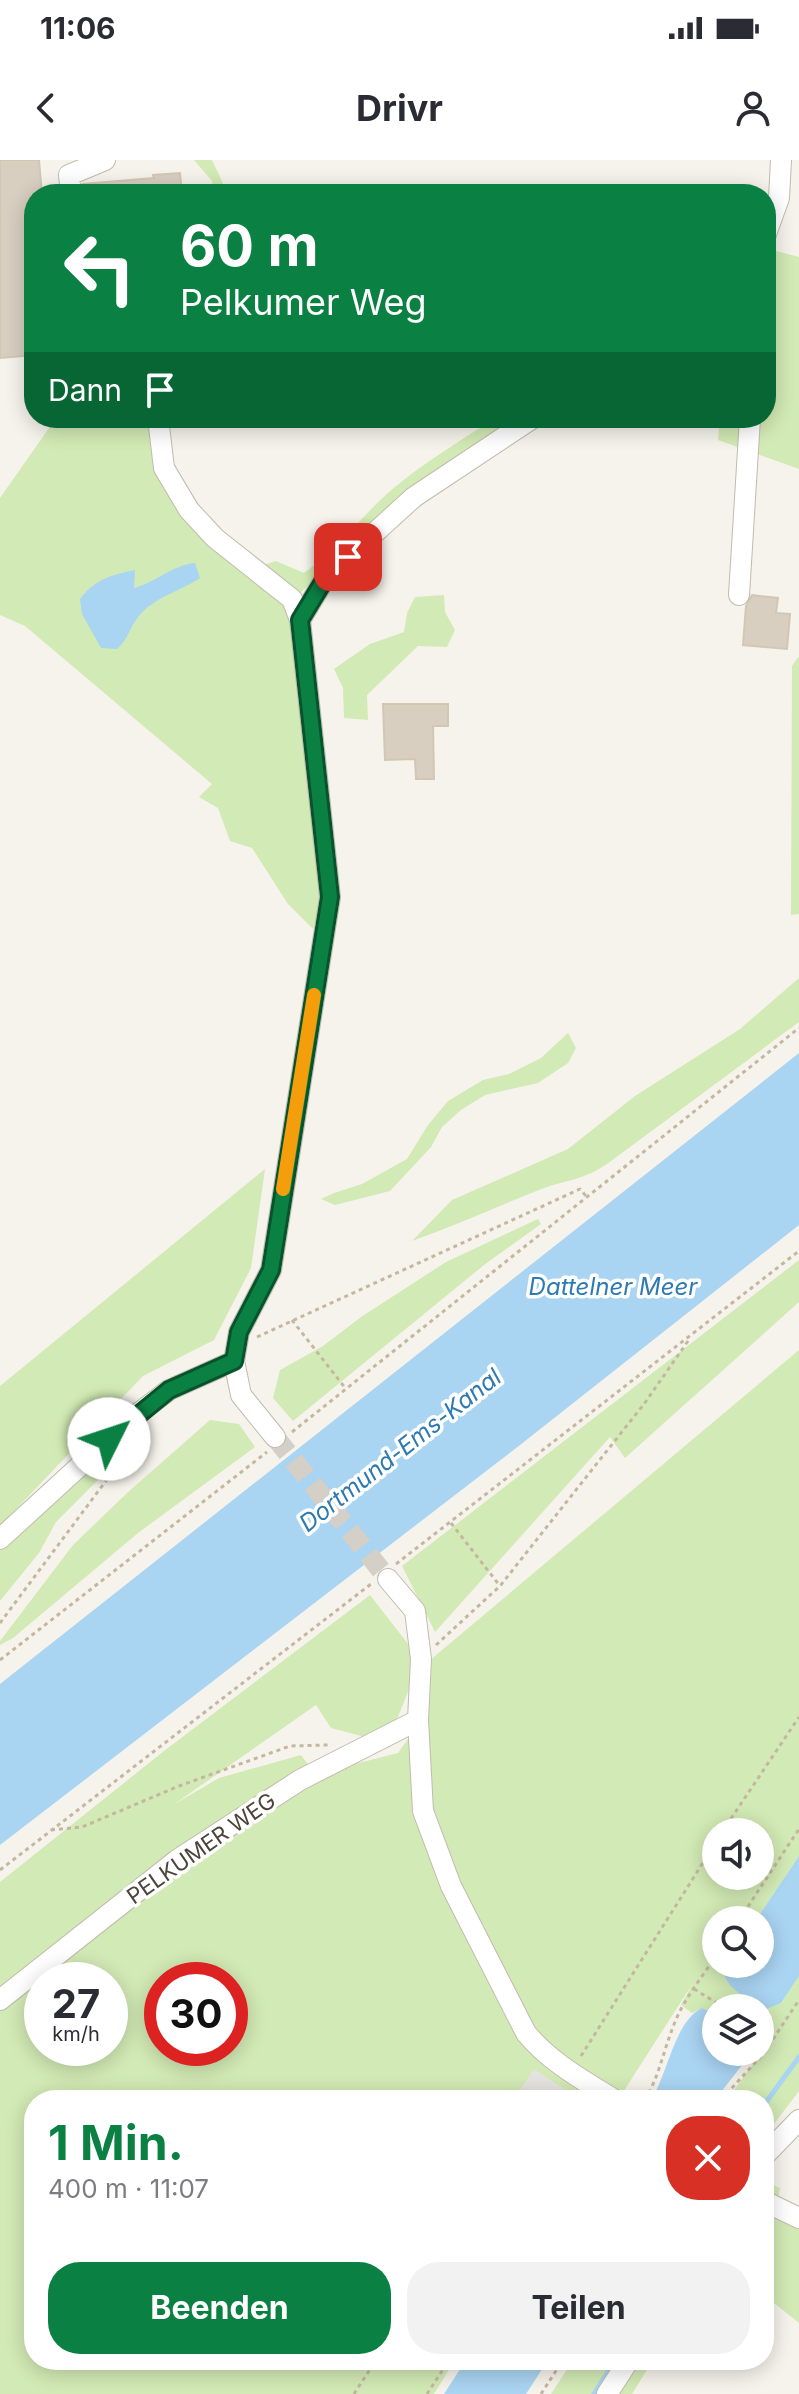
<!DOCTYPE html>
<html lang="de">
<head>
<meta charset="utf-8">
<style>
	body { margin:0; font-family:Inter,sans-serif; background:#f2f2f3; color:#2b2b33; height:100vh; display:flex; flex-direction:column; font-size:30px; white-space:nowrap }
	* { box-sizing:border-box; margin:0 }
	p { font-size:26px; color:#7c7c81 }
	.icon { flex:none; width:44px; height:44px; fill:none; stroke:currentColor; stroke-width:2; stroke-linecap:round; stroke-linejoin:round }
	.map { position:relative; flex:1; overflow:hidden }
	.sheet { position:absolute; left:24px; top:1930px; width:750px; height:280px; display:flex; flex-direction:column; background:#fff; border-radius:32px; box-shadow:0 4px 20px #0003 }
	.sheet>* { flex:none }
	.top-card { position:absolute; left:24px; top:24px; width:752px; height:244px; border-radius:32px; box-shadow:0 4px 20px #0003; background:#0b8043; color:#fff; overflow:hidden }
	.fabs { position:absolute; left:702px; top:1658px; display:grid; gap:16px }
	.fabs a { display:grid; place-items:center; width:72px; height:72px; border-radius:50%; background:#fff; box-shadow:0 4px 20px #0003; font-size:40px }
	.speed { position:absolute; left:24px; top:1802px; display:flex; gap:16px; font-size:40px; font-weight:700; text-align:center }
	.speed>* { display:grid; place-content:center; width:104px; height:104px; border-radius:50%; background:#fff; box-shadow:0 4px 20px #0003; line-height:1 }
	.speed small { font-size:20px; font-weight:400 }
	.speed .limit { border:12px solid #d22; background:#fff; color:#111 }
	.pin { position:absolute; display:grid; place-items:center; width:68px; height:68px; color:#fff; margin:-34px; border-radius:16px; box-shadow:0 4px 12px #0006 }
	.me { position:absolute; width:88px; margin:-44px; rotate:49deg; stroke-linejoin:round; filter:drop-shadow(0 0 6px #0008) }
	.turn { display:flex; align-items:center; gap:28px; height:168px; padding:0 24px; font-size:36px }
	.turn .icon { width:104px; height:104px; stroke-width:2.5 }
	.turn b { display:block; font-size:56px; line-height:68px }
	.then { display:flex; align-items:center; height:76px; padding:0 24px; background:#0003; gap:16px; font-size:30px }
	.round { display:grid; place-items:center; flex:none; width:84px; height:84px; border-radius:32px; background:#f2f2f3 }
	.headline { display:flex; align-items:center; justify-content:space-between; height:136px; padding:0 24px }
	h1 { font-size:48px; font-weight:700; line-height:60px; color:#0b8043 }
	.action { display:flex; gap:16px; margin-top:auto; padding:16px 24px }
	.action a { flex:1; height:92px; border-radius:32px; background:#0b8043; color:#fff; font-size:32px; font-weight:700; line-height:92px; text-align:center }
	.action a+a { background:#f2f2f3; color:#2b2b33 }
	.status { display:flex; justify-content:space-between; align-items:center; height:56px; padding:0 40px; background:#fff; direction:ltr }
	.status svg { height:22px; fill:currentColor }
	header { display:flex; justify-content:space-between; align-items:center; height:104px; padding:0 24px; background:#fff; font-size:36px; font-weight:700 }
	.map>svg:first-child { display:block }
	.green { fill:#d2eab5; fill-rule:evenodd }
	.parking { fill:#e5e3e0 }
	.water { fill:#a9d4f2 }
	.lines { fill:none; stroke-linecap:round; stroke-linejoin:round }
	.stream { stroke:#a9d4f2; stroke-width:5 }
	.building { fill:#d8cfc1; stroke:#d3c7b4; stroke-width:2 }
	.minor-tunnel { stroke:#d4d0c8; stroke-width:20; stroke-dasharray:20 10; stroke-linecap:butt }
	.minor-casing { stroke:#c2bbae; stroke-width:22 }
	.path { stroke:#c4b79f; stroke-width:3; stroke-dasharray:4 4; stroke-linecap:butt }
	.minor { stroke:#fff; stroke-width:20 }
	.route-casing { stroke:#07532c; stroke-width:20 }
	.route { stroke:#0b8043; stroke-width:14 }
	.slow { stroke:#f59e0b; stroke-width:14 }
	.labels { text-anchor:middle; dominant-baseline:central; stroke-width:7; stroke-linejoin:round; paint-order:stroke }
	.street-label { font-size:22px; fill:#4b4439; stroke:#fff }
	.water-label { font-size:24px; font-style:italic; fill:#2e7ab2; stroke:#fff }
</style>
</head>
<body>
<div class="status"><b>11:06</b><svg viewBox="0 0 49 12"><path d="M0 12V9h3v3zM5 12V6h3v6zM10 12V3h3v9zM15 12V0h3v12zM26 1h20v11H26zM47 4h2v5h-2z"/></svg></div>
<header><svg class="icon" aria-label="back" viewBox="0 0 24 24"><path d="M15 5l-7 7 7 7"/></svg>Drivr<svg class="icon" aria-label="person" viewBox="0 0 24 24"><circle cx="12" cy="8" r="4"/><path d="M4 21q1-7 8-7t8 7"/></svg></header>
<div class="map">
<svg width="799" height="2234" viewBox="0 0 799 2234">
	<rect width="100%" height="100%" fill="#f6f3ec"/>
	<!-- green -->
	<path class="green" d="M194 0H212L228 34H213L212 21Z
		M776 91 799 97V309L718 280 720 258H766V102Z
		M56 258H152L160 311 286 444 293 472 325 732 313 769 288 744 252 688 230 681 218 648 199 637 212 624 25 466 0 455V338Z
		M496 258H520L320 415 296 437 260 406 276 401 304 413C336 390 360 358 389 332 422 304 459 281 496 258Z
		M444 435 445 452 455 470 447 487 418 486 367 535 368 560 344 558 343 528 334 509 370 484 404 472 407 453 415 437Z
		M799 496V754L791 755 792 506Z
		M799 818V862L607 1004C583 1020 570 1019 544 1028 500 1045 457 1065 412 1081L452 1040 568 989 635 936 740 869Z
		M568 873 576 888 568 903 538 923 485 935 461 950 442 967 431 987 390 1031 335 1045 321 1039 334 1033 362 1024 407 999 428 965 448 941 483 920 509 914 541 898Z
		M265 1009 251 1108 214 1180 143 1216 0 1366V1226Z
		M538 1059 541 1064 484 1105 293 1261 273 1238 280 1210 323 1186 361 1157 446 1102Z
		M799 1100V1142L625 1298 610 1277 435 1472 402 1406Z
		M799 1190V1696L756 1760H716V1804H727L723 1810 781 1843 799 1816V1931L764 1977V1940H727L765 1887H760V1848H716V1854L702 1848 692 1853 681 1845 693 1823 618 1940H34V2200H455L434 2234H0V1848L183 1708 335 1609 398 1593 425 1555 429 1501ZM716 1672H760V1716H716ZM42 1820H110V1888H42ZM162 1820H230V1888H162Z
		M210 1260 239 1264 255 1287 138 1373 13 1478 0 1485V1481L73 1385 127 1333Z
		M107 1289 111 1293 102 1316 56 1362 39 1393 0 1441V1385Z
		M370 1435 412 1489 409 1529 396 1562 365 1577 331 1568 316 1545 173 1645 219 1618 301 1595 309 1606 0 1833V1722L164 1591Z
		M764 2021 780 2028 776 2051 799 2063V2163L764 2135Z
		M573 2200H628L606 2234H551Z
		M631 2200H653L632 2234H609Z"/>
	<!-- parking -->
	<path class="parking" d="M534 1909 566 1930 560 1940H513Z"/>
	<!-- water -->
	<path class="water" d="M195 403 200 418C181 431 154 437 139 456 129 468 129 478 117 489L101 488 82 454 80 439C95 419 112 415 135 410L134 428C157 422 172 405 195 403Z
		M799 893V1065L520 1285 0 1685V1524Z
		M799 1696V1816L781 1843 766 1849C748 1838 727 1831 723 1810L727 1804H760V1760H756Z
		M702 1848 716 1854V1892H750L746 1900 718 1936 709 1940H651C668 1914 674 1862 702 1848Z
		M466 2200H548L526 2234H444Z"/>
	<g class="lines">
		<!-- stream -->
		<path class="stream" d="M764 1945 799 1897
			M594 2234 615 2200"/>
	</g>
	<!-- building -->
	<path class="building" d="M0 0H39L42 34H34V195L0 198Z
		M180 13 182 34H84L83 24 154 18 153 15Z
		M752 435 778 438 776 453 790 454 787 489 743 485 746 446Z
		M383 544H448V566H433L434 619H416L415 599 385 600Z"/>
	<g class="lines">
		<!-- minor-tunnel -->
		<path class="minor-tunnel" d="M275 1277 388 1419"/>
		<!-- minor casing -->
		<g class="minor-casing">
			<path id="minor" d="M71 34 69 15 105 0
				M766 74 779 38 781 0
				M158 258 164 308 189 350 215 378 292 439 300 460
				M739 435 750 258
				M275 1277 241 1235 234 1201 239 1172 271 1110 330 737 300 460 326 417 414 337 533 258
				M0 1379 131 1259 169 1230 234 1201
				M388 1419 415 1451 421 1499 418 1560 423 1651 451 1726 526 1873C551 1903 583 1920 615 1940
				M0 1840 177 1700 300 1620 418 1560
				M764 1996 799 1960
				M764 2041 799 2058
				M607 2234 629 2200"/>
		</g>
		<!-- path -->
		<path class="path" d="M292 1160 346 1229
			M257 1177 580 1029 586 1036
			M292 1272 799 868
			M451 1363 500 1426
			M396 1404 799 1091
			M0 1463 120 1302 123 1291
			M436 1485 500 1426 644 1244 688 1181
			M0 1500 267 1292
			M51 1670 82 1667 179 1626 290 1586 328 1585
			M722 1672 799 1557
			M0 1710 371 1424
			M739 1760 799 1669
			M694 1829 725 1848
			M760 1869 774 1878
			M581 1896 716 1682
			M645 1940C661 1913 665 1882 679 1853 689 1833 704 1814 716 1796
			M721 1940 763 1894 799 1840
			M354 2234 376 2200
			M427 2234 449 2200
			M541 2234 563 2200"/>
		<!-- minor -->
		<use href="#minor" class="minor"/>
	</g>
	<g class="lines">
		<!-- route casing -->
		<g class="route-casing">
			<path id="route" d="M109 1279 169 1230 234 1201 239 1172 271 1110 330 737 300 460 326 417 348 397"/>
		</g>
		<!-- route -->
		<use href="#route" class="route"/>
		<!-- slow -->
		<path class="slow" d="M283 1029 314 835"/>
	</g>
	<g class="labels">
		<!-- street labels -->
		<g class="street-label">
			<text transform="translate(201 1688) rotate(-35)">PELKUMER WEG</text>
		</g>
		<!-- water labels -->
		<g class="water-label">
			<text x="613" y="1126">Dattelner Meer</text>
			<text transform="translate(400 1290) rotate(-38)">Dortmund-Ems-Kanal</text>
		</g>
	</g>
</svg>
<div class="fabs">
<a><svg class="icon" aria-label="sound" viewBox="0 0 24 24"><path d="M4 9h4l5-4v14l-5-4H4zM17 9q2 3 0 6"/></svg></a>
<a><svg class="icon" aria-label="search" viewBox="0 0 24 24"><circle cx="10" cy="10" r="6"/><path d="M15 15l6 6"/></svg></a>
<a><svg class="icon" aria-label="layers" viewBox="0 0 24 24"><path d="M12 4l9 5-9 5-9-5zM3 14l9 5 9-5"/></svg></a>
</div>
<div class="speed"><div>27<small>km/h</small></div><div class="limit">30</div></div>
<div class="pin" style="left:348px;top:397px;background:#d93025"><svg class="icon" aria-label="arrive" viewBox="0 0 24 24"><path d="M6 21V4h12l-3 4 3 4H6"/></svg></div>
<svg class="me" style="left:109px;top:1279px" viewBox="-20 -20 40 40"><circle r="19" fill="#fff"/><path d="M0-13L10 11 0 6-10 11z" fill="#0b8043"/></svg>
<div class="top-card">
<div class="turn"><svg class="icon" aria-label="left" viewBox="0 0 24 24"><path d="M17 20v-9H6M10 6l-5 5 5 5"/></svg><div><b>60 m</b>Pelkumer Weg</div></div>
<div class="then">Dann<svg class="icon" aria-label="arrive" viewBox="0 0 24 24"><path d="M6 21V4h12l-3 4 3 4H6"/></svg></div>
</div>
<section class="sheet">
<div class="headline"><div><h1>1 Min.</h1><p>400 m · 11:07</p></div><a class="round" style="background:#d93025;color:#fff"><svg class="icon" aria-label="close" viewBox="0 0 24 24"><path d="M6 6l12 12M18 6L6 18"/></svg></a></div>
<div class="action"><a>Beenden</a><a>Teilen</a></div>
</section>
</div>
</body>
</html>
